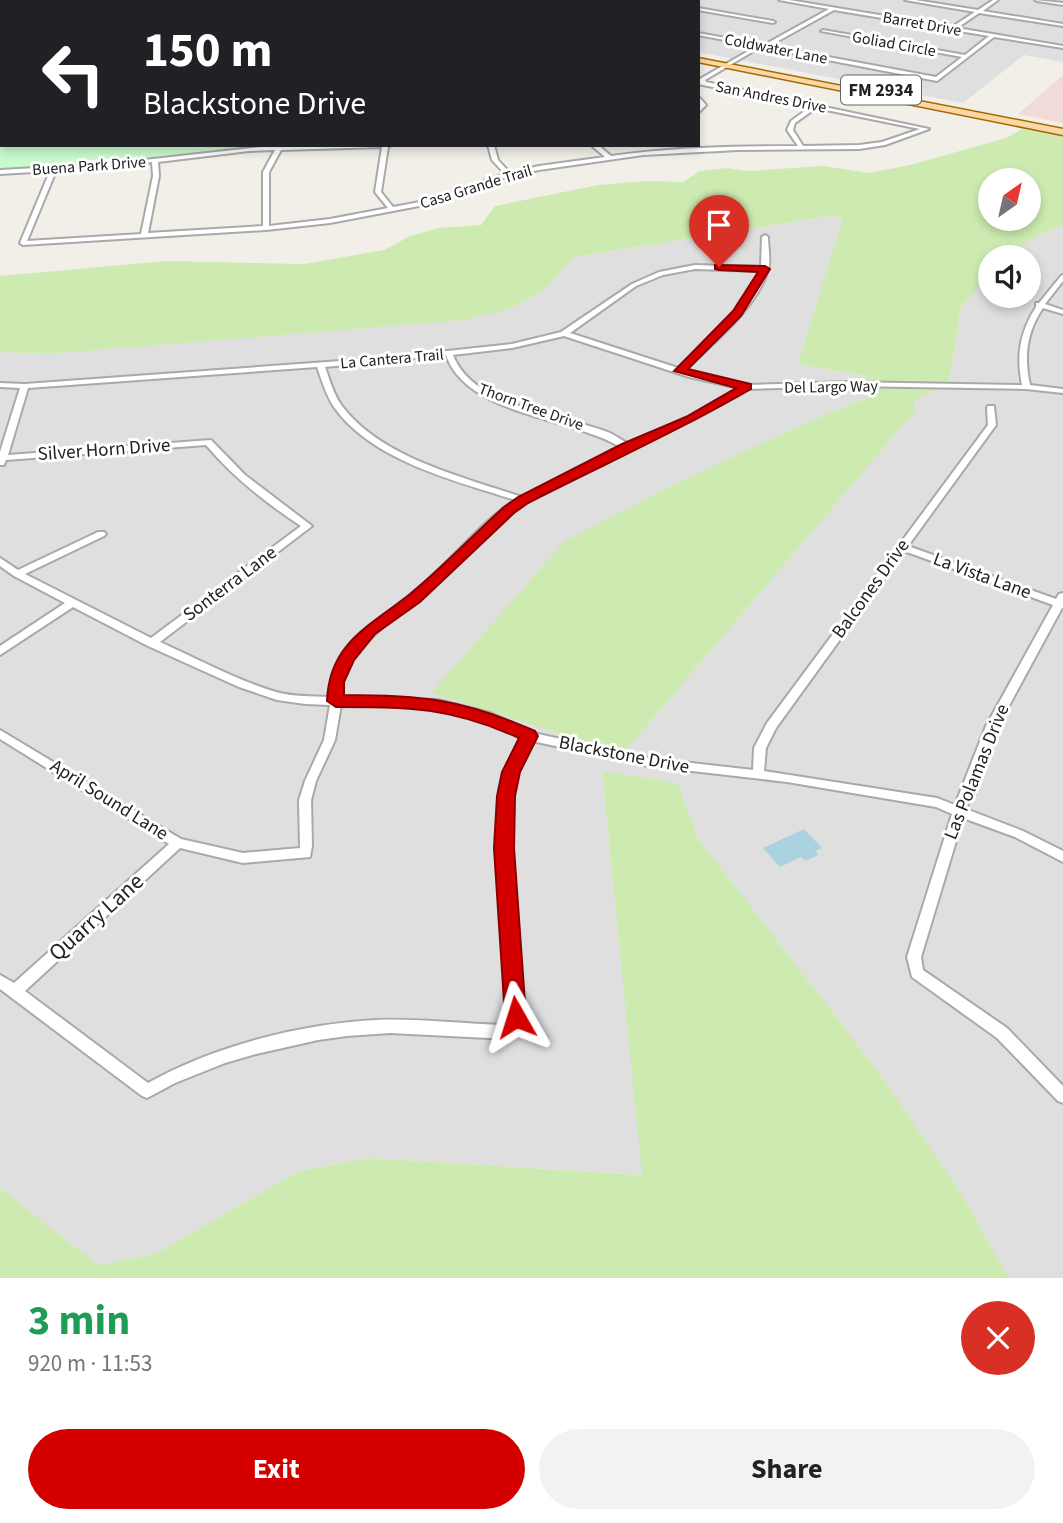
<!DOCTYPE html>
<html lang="en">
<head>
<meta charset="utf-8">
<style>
	body { margin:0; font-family:"Source Sans 3",sans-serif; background:#f2f2f2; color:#202124; height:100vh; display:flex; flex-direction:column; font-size:26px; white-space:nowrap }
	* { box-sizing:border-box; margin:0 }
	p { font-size:23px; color:#757577 }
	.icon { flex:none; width:38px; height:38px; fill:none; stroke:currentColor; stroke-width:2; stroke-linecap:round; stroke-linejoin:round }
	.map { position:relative; height:1278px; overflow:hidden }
	.side { display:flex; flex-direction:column; background:#fff; flex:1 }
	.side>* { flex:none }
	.guide { position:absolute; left:0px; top:0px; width:700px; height:147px; box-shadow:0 4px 10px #0003; background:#202124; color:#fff; overflow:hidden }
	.needle { width:46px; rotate:34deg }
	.controls { position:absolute; left:978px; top:168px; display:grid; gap:14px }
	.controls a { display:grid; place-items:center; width:63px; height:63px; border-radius:50%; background:#fff; box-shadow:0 4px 10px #0003; font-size:35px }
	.pin { position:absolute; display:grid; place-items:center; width:60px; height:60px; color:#fff; margin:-72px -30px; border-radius:50% 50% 50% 0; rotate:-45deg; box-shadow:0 0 7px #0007 }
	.pin .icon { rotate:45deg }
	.me { position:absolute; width:77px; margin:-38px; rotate:354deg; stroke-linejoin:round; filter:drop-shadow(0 0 5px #0008) }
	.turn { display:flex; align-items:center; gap:24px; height:147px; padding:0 28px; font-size:32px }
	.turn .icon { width:91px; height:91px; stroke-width:2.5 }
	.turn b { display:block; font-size:49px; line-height:60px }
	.round { display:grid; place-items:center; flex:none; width:74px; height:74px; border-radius:37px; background:#f2f2f2 }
	.head { display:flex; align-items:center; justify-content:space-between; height:119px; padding:0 28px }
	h1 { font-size:42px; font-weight:700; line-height:52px; color:#1e9e55 }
	.primary-button { display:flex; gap:14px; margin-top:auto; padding:14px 28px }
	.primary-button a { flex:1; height:80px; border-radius:42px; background:#d40000; color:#fff; font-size:28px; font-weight:700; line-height:80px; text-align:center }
	.primary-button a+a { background:#f2f2f2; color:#202124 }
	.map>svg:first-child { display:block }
	.residential { fill:#e0dfdf }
	.commercial { fill:#f2dad9 }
	.grass { fill:#cdebb0; fill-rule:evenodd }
	.park { fill:#c8facc }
	.water { fill:#aad3df }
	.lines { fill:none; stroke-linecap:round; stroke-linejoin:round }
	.minor-casing { stroke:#a9a9a9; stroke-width:4 }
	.primary-casing { stroke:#a06b00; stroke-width:3 }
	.minor { fill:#fff; fill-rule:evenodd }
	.primary { fill:#fcd6a4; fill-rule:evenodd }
	.route { fill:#d40000; stroke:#8a0000; stroke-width:2 }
	.labels { text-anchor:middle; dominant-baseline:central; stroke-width:6; stroke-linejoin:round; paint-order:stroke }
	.far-street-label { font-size:16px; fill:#222; stroke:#fff }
	.shield { fill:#fff; stroke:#646464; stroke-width:2 }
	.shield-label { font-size:18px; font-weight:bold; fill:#222 }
	.street-label { font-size:19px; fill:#222; stroke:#fff }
	.near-street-label { font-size:23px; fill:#222; stroke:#fff }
</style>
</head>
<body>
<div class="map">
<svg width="1063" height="1278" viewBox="0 0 1063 1278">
	<rect width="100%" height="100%" fill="#f2efe9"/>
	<!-- residential -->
	<path class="residential" d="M430 0H1063V62L1024 55 963 103 698 52V2Z
		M830 216 844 218 798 364 866 376 870 397 817 418 432 693 581 740 626 750 916 410 913 402 949 381 961 307 990 275V296H1029V257H1010L1027 241 1063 225V1278H1009L961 1193 878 1071 698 838 678 783 602 772 643 1175 369 1158 299 1171 155 1254 98 1265 0 1188V352L49 354 510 309 545 290 574 257Z"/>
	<!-- commercial -->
	<path class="commercial" d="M1063 75V123L1018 114Z"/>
	<!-- grass -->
	<path class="grass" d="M1022 129 1063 136V225L1027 241 1010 257H990V275L961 307 949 381 913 402 916 410 626 750 581 740 431 693 565 541 679 482 817 418 870 397 866 376 798 364 843 218 830 216 574 257 545 290 510 309 463 320 49 354 0 352V276L166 261 304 264 384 250 410 236 439 228 481 225 495 206 598 185 645 181 683 182 700 171 727 168 748 171 823 166 869 173 910 165 1006 138ZM990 180H1029V219H990Z
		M602 771 678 783 698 838 878 1071 961 1193 1009 1278H0V1188L98 1265 155 1254 299 1171 369 1158 642 1175Z"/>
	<!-- park -->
	<path class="park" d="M0 111 2 145H269L144 160 0 170Z"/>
	<!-- water -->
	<path class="water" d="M804 829 822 848 816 851 818 855 805 861 801 857 780 867 763 848Z"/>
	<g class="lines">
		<!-- minor casing -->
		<g class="minor-casing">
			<path id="minor" d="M673 0H678L671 2Z
				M779 0H789L952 27 975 12 905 0H915L978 10 993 0H998L983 11 1063 24V26L979 13 957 28 1063 46V48L994 37 937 81 765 48 757 49 705 80 706 82 929 129 885 145 859 149 738 150 643 155 539 170 495 180 440 202 330 223 266 230 23 245 20 243 50 171 0 174V170L108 164 278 145H391L388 147 381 192 393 207 436 199 491 178 505 174 492 160 488 145H494L498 160 510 173 539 166 605 157 591 145H598L611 156C673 147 735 146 798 146L787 130 791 121 810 107 698 84 700 79 757 46 698 35V33L764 45 829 9ZM834 10 989 36 965 55 823 30 821 31 962 57 936 77 769 46ZM816 108 920 129 882 142 859 145 803 146 793 130 795 123ZM382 147 375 192 388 208 330 219 269 226V172L281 150ZM275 150 263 172V226L148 233 159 176 158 162 249 151ZM152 162 153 176 141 234 27 241 56 171 108 168Z
				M1035 0 1063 3V5L1037 1Z
				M0 3H2V5H0Z
				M698 8 773 21 775 22 773 23 698 10Z
				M0 26H2V29H0Z
				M0 64H2V67H0Z
				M698 96 706 105 698 113V107L700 105Z
				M0 107 2 108V112L0 111Z
				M765 235 768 237C768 247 771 260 768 270 757 308 713 343 685 370L746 385 846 382 1022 385C1016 355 1020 332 1036 307V303H1039L1061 276 1063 275V281L1045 304 1063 310V314L1043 308C1026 333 1024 357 1030 385L1063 389V393L1026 389 846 386 748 389 695 419 555 486 515 509 492 527 429 589 384 626 363 645 350 663 343 681 341 697 438 700 490 713 538 734 648 758 753 770 754 748 767 723 988 425 987 408 988 406H994L996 425 908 546 1056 599 1059 594 1063 593V608H1062L998 726 966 809 1023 831 1063 851V862L1015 837 963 818 921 957 923 970 1007 1028 1063 1086V1103L1058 1101 997 1038 912 977 907 957 952 814 936 807 787 782 648 766 532 741 517 772 512 796 510 848 523 1017 513 1037 508 1039 390 1033 347 1036 318 1040 256 1054 225 1063 175 1083 147 1098 142 1096 0 989V975L14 983 169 844 0 739V730L181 839 243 853 300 848 299 800 305 781 324 740 330 705 305 704 277 700 239 687 148 646 73 607 0 655V646L65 603 14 576 0 566V558L18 570 98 532H104L106 534 104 536 25 574 151 638 301 526C266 503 233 477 206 445L6 460 4 465H0V452L20 388 0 387V383L25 384 382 358 512 344 561 332 632 284 659 272 695 265 761 267 762 237ZM695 269 760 271C743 311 709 339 678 368L570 333 636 286 663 275ZM564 336 689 377 739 388 689 416 629 444C623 441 616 436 610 433 563 414 473 408 453 355L512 348ZM446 355C467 416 572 417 622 448L522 497C463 477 381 458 342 406 333 394 330 380 325 367ZM317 367C322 381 326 395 334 407 372 461 456 481 515 500 480 523 455 557 423 584 398 606 367 624 346 652 336 665 332 680 330 697 312 696 293 697 276 692 236 680 198 659 160 642L312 526 245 475 211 440 8 455 28 388ZM904 551 1053 605 986 726 955 805 937 798 764 771 766 748 776 728ZM341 705 438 708 483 719 523 737 505 772 500 796 498 848 509 1016 504 1025C461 1024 418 1018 375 1020 300 1024 214 1046 148 1083L25 991 180 848 243 863 310 857 312 846 311 800 316 781 335 740Z"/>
		</g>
		<!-- primary casing -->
		<g class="primary-casing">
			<path id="primary" d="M386 0 402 2H388Z
				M410 0 426 2H412Z
				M698 58 1063 129V135L698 62Z"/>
		</g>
		<!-- minor -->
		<use href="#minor" class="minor"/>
		<!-- primary -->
		<use href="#primary" class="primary"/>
	</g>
	<!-- route -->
	<path class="route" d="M715 265 765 266 770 269 741 316 688 369 751 384V389C679 431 602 465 528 503L514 513 420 602 375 634 354 660 344 682V695C422 695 462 699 535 731L538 736 520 772 515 796 514 848 526 1017 523 1024 516 1027 508 1024 505 1017 494 848 497 796 502 772 519 738C450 707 410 707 336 707L327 701C329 643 370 626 409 595 442 568 472 536 504 507L518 497 622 444 686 417 736 388 674 371 733 311 758 272 719 270 715 269Z"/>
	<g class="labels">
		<!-- far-street labels -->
		<g class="far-street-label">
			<text transform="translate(922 24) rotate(10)">Barret Drive</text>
			<text transform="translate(894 44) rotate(10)">Goliad Circle</text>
			<text transform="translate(776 49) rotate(11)">Coldwater Lane</text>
			<text transform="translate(771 97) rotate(11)">San Andres Drive</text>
			<text transform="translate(89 166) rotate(-4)">Buena Park Drive</text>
			<text transform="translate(476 187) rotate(-17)">Casa Grande Trail</text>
			<text transform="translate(392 359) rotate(-5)">La Cantera Trail</text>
			<text transform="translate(831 387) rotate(-1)">Del Largo Way</text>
			<text transform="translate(531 407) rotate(20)">Thorn Tree Drive</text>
		</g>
		<!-- shield labels -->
		<rect class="shield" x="841" y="75.5" width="80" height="29" rx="5"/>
		<g class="shield-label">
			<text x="881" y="90">FM 2934</text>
		</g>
		<!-- street labels -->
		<g class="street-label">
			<text transform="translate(104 450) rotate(-4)">Silver Horn Drive</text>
			<text transform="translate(982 576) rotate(20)">La Vista Lane</text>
			<text transform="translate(230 584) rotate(-37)">Sonterra Lane</text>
			<text transform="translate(871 589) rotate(-54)">Balcones Drive</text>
			<text transform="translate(624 755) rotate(11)">Blackstone Drive</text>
			<text transform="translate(977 772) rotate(-68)">Las Polamas Drive</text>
			<text transform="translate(109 800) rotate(32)">April Sound Lane</text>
		</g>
		<!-- near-street labels -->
		<g class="near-street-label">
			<text transform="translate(96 917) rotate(-42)">Quarry Lane</text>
		</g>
	</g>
</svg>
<div class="controls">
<a><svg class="needle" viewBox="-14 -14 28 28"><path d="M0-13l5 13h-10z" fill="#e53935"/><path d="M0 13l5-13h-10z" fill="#757577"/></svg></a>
<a><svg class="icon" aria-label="sound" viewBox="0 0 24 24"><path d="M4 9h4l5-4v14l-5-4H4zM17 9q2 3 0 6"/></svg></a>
</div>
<div class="pin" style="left:719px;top:267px;background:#d93025"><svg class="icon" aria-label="arrive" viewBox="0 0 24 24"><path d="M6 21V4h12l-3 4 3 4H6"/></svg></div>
<svg class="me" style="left:516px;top:1017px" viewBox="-20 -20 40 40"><path d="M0-17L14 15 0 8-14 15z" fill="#d40000" stroke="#fff" stroke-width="4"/></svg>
<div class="guide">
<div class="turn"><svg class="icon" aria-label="left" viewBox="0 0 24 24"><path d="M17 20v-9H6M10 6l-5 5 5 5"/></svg><div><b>150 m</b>Blackstone Drive</div></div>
</div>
</div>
<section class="side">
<div class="head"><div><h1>3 min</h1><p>920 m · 11:53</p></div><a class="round" style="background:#d93025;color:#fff"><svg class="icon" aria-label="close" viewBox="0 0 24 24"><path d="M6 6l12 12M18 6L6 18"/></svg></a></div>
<div class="primary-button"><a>Exit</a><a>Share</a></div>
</section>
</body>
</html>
